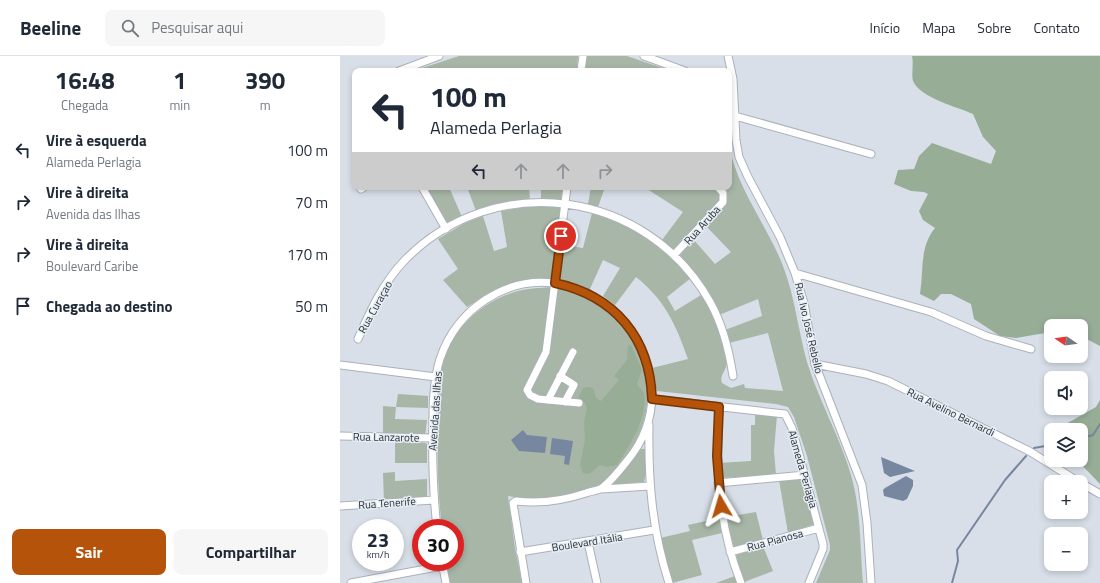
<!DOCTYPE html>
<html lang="pt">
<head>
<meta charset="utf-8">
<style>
	body { margin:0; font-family:"Titillium Web",sans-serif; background:#f6f6f7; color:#1f2937; height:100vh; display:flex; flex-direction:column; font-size:15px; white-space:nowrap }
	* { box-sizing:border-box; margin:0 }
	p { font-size:13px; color:#747a83 }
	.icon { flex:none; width:22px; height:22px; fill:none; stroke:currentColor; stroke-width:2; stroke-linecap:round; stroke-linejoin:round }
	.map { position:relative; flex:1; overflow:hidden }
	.details { display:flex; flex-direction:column; background:#fff; width:340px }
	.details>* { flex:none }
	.guide { position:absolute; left:12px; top:12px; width:380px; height:122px; border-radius:8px; box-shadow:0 2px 6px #0003; background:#fff; color:#1f2937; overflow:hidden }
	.needle { width:26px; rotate:283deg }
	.controls { position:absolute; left:704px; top:263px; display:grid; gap:8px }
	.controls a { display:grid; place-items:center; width:44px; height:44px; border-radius:8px; background:#fff; box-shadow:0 2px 6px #0003; font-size:20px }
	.speed { position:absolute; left:12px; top:463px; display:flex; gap:8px; font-size:20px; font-weight:700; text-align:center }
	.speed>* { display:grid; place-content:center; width:52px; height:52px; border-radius:50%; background:#fff; box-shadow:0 2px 6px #0003; line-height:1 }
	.speed small { font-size:10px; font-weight:400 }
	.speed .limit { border:6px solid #d22; background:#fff; color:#111 }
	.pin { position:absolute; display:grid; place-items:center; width:34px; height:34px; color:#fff; margin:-17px; border:2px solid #fff; border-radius:50%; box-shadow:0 1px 4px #0007 }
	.me { position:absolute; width:44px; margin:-22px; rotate:353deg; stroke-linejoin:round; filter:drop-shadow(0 0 3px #0008) }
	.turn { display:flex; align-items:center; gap:14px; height:84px; padding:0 12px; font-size:18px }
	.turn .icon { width:52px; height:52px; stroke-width:2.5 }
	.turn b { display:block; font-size:28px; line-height:34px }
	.lanes { display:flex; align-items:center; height:38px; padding:0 12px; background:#0003; justify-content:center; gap:20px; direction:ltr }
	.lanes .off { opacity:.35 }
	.eta { display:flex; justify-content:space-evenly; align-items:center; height:68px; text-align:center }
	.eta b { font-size:24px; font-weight:700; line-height:28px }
	.button { display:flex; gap:8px; margin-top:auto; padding:8px 12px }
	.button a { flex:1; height:46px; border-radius:8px; background:#b45309; color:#fff; font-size:16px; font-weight:700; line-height:46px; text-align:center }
	.button a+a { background:#f6f6f7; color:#1f2937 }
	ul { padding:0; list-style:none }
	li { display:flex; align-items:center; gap:12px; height:52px; padding:0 12px }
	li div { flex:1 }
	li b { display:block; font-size:15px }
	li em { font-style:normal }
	header { display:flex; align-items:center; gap:24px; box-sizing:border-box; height:56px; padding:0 20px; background:#fff; border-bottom:1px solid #e0e1e3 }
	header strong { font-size:19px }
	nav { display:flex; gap:22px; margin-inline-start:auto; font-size:14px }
	.search { width:280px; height:36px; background:#f6f6f7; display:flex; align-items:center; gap:10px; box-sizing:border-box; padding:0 14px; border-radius:8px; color:#747a83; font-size:15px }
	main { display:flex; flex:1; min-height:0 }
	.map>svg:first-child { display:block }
	.green { fill:#a7b6a6 }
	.forest { fill:#97ad96 }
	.water { fill:#7887a0 }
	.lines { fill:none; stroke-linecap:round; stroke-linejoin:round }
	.stream { stroke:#7887a0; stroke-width:2 }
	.minor-casing { stroke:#abb1ba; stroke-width:9 }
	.minor { stroke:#fff; stroke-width:7 }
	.route-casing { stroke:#753606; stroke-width:10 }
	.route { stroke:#b45309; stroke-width:7 }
	.labels { text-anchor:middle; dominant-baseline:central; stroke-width:3; stroke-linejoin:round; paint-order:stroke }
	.street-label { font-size:11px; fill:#2f3135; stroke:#e5edf5 }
</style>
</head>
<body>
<header>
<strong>Beeline</strong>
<div class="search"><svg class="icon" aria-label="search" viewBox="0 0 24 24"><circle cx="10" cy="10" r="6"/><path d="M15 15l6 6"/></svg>Pesquisar aqui</div>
<nav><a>Início</a><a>Mapa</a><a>Sobre</a><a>Contato</a></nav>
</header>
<main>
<section class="details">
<div class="eta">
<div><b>16:48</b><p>Chegada</p></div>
<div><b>1</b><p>min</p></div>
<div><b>390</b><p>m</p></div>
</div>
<ul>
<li><svg class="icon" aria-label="left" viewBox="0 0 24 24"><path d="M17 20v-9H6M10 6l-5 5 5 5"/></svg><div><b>Vire à esquerda</b><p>Alameda Perlagia</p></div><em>100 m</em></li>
<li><svg class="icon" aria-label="right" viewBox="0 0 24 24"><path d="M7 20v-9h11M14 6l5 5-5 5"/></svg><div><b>Vire à direita</b><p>Avenida das Ilhas</p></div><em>70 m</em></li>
<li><svg class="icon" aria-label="right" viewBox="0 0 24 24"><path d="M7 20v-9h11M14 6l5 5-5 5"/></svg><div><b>Vire à direita</b><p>Boulevard Caribe</p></div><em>170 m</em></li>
<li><svg class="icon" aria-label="arrive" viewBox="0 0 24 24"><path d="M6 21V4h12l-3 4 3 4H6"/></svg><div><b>Chegada ao destino</b></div><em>50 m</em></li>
</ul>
<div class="button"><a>Sair</a><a>Compartilhar</a></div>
</section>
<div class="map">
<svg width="760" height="527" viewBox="0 0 760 527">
	<rect width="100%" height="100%" fill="#d8dfe8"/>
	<!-- green -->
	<path class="green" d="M119 0H238L237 15H73Z
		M245 0H287L331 15H243Z
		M389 89C397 133 427 169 443 210 455 241 458 274 467 306 479 345 500 381 511 419 521 453 520 492 523 527H476L490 494V489L467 400 454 361 448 351 436 348 317 335 312 312 348 303C336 269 325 244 296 221L275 249 263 240 280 212 263 204 249 235 219 222 223 189 243 192 252 157C291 167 324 192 351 222L327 241 335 255 361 239C374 257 385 283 387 306 387 314 379 319 382 327L391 332 404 328 405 332 443 335 428 277 389 287 385 274 422 260 418 243 379 259 362 228 340 199 353 183 375 208 391 196 366 170 384 149 381 131H389Z
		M86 131H109L122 161 106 168Z
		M127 131H189L190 144 171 146 136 155Z
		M201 131H223L221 143 201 144Z
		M251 131H265L258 151 248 148Z
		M304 131H373L379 137 380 143 336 193 332 194 322 184 343 156Z
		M185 151H219L221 153 213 215 210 224 172 228 145 240 127 251 103 224 118 213 98 183 125 167 143 160 154 195 167 191 161 155Z
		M211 231C227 233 246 238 260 247 265 251 270 258 275 262 315 303 319 359 283 405 276 413 269 423 260 429 253 433 245 434 237 436 212 443 195 445 168 440L175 492 182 527H110L106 506H115V472H102C98 439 97 405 98 372 98 355 98 337 100 320 105 279 139 245 178 235 189 232 200 232 211 231Z
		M58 338 88 340V352L56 351 55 363 87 364 85 380H43V350L56 351Z
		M415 357 437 359 434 395 436 419 380 422 379 407 411 405V369H415Z
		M55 386 85 387 87 388V407H55Z
		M301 393H305L306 417 304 426 274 429 273 426 285 414Z
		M55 416V425L87 423V442L44 446 43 417Z
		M460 422 464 423 475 468 448 477 439 424Z
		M416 456 423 484 394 491 386 461Z
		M380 462 382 477 352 484 362 519 332 527 320 482 350 475 348 469Z
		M423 490 433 515 404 526 396 499Z
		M395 520 398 527H376Z"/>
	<!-- forest -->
	<path class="forest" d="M572 0H760V290L741 280V270H711V276L676 282 660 280 634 263 631 248 611 238H601L594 245 580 238C584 214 579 192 595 172L583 164 579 155 588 138 584 136 571 135 554 128 558 114 574 113 579 100 592 87 651 108 656 95 643 81 633 58C618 51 580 42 573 25 571 18 574 8 572 0Z
		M291 289 302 314 297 328C299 331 303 335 304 338 308 361 289 391 277 409L266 411 260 409 249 418 243 417 240 409 245 384 244 367 247 352 245 347 237 344 243 332 250 331 254 334 256 342 261 345 279 324 274 320 287 304 288 290Z
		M760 344V428L737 404H741V374H715L756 351Z"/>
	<!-- water -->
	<path class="water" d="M183 374 187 379 207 381 205 397 179 395 171 384Z
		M212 382 233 385 229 409 224 408 225 400 210 398Z
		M541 401 575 415 550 421 544 417Z
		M566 420 573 424V430L567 443 563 445 544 440 543 434 545 432Z"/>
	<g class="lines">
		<!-- stream -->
		<path class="stream" d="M741 382 753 379 760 368
			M694 392 711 389
			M612 527 618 505 617 494 665 424 686 400"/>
		<!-- minor casing -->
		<g class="minor-casing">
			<path id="minor" d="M304 0 345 15
				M388 0 393 23 396 84 399 101 408 121 440 181 455 217 464 247 475 308 522 429 527 467 531 527
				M59 15 99 0
				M241 15 243 0
				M395 60 531 98
				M82 131 106 173
				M227 131 206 296 187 334 190 339 198 343 239 347
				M21 133 24 131
				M334 199 383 146V137L378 131
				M455 217 591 256 646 280 691 293
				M18 283C30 255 43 227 64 205 154 112 307 133 370 246 383 269 389 294 393 320
				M475 308 526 318 548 325 689 395 739 426
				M0 309 96 321
				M220 320 234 329 225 346
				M312 343 445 358 452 372 483 488V493L469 527
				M208 344 233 296
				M379 351C376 411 378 470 401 527
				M309 369C308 424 312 474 329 527
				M0 380 92 382
				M378 427 465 419
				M741 427 760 438
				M261 433 310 430
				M0 450 94 444
				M97 472C93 436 92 400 93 363 93 343 94 322 100 303 108 279 124 258 145 244 246 178 364 312 287 405 280 414 271 425 262 432 257 435 251 435 246 437 222 445 200 448 176 445L173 447 186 527
				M248 486 257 527
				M180 496 314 474
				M390 496 479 472
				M102 506 106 527
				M11 527 102 510"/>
		</g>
		<!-- minor -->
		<use href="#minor" class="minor"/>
	</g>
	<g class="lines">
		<!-- route casing -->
		<g class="route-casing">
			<path id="route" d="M221 180 215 227C275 240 310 282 312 343L379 351 377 400 381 450"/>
		</g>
		<!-- route -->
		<use href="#route" class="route"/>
	</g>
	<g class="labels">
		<!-- street labels -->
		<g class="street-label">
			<text transform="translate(362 169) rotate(-48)">Rua Aruba</text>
			<text transform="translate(35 251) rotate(-61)">Rua Curaçao</text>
			<text transform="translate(469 272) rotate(77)">Rua Ivo José Rebello</text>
			<text transform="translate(95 355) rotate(-86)">Avenida das Ilhas</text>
			<text transform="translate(611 356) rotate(26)">Rua Avelino Bernardi</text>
			<text transform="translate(46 381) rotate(1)">Rua Lanzarote</text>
			<text transform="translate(463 413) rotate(74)">Alameda Perlagia</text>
			<text transform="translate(47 447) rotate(-4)">Rua Tenerife</text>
			<text transform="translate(435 484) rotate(-15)">Rua Pianosa</text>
			<text transform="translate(247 486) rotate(-9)">Boulevard Itália</text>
		</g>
	</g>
</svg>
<div class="controls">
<a><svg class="needle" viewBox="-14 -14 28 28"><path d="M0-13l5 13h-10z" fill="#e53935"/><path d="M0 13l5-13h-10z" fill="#747a83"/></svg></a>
<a><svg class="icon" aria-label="sound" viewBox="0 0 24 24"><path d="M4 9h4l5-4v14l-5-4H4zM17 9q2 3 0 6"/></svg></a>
<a><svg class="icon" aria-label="layers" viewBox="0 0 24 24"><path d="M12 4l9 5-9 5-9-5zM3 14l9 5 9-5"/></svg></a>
<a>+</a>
<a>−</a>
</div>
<div class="speed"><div>23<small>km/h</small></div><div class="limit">30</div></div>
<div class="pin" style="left:221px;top:180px;background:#d93025"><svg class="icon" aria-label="arrive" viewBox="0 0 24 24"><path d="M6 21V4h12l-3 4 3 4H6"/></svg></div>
<svg class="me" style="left:381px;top:450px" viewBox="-20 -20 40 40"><path d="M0-17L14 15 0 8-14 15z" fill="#b45309" stroke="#fff" stroke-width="4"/></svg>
<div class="guide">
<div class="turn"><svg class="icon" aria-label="left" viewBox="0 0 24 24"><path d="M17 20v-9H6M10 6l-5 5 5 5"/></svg><div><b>100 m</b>Alameda Perlagia</div></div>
<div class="lanes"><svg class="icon" aria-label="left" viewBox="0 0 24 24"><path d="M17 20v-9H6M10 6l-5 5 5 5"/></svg><svg class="icon off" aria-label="ahead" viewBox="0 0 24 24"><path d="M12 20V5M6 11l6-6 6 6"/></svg><svg class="icon off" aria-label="ahead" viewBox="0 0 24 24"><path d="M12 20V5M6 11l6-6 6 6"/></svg><svg class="icon off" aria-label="right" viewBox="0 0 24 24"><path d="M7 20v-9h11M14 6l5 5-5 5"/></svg></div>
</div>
</div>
</main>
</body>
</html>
